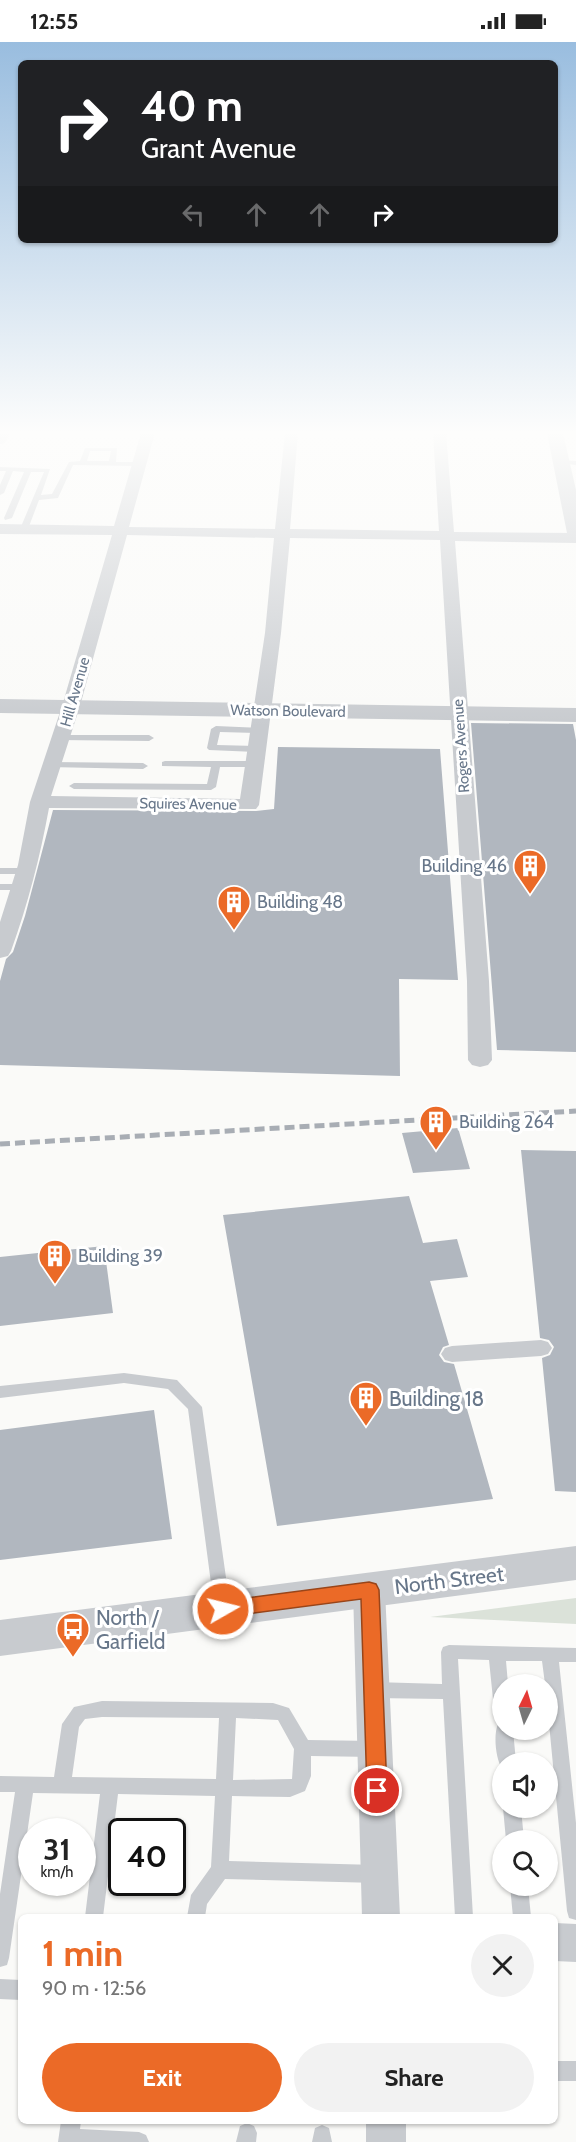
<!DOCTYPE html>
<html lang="en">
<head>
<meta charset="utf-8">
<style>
	body { margin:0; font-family:Cabin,sans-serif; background:#f2f2f2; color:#222; height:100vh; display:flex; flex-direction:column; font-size:22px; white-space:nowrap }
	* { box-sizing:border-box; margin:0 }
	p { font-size:20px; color:#767676 }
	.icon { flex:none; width:33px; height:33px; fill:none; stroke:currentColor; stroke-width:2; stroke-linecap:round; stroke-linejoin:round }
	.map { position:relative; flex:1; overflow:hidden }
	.drawer { position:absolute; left:18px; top:1872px; width:540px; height:210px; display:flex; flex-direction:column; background:#fff; border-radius:9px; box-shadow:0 2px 4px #0004 }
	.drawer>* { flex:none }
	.guide { position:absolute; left:18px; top:18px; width:540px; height:183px; border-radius:9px; box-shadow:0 2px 4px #0004; background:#202124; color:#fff; overflow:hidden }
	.needle { width:39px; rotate:5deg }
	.tools { position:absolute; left:492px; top:1632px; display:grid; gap:12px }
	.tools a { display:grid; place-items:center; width:66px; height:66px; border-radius:50%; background:#fff; box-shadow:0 2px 4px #0004; font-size:30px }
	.speed { position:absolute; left:18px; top:1776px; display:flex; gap:12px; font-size:30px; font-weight:700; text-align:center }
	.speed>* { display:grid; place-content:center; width:78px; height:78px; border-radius:50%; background:#fff; box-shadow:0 2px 4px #0004; line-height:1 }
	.speed small { font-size:15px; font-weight:400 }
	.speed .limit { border:3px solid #111; border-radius:9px; background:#fff; color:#111 }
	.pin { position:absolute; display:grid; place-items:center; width:51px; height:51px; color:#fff; margin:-26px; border:3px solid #fff; border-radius:50%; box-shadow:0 2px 6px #0007 }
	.me { position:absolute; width:66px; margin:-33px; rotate:82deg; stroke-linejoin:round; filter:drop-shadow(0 0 4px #0008) }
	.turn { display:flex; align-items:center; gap:21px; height:126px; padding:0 24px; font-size:27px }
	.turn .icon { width:78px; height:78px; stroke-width:2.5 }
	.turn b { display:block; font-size:42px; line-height:51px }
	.lanes { display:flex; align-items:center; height:57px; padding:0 24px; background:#0003; justify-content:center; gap:30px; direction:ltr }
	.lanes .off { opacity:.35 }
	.round { display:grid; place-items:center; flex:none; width:63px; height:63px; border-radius:32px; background:#f2f2f2 }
	.headline { display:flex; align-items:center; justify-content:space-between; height:102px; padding:0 24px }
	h1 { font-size:36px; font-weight:800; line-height:45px; color:#eb6a27 }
	.cta { display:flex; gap:12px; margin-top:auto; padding:12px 24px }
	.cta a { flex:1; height:69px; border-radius:36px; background:#eb6a27; color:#fff; font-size:24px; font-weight:800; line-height:69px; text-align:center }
	.cta a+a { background:#f2f2f2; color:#222 }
	.status { display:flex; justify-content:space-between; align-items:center; height:42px; padding:0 30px; background:#fff; direction:ltr }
	.status svg { height:16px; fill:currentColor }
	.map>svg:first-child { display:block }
	.green { fill:#dbe2d9 }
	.building { fill:#b1b7bf }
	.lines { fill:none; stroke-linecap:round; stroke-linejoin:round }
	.service { fill:#c8cbcf; fill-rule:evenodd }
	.pedestrian { fill:#c8cbcf; fill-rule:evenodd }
	.minor { fill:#c8cbcf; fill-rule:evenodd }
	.tertiary { fill:#c8cbcf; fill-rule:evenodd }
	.rail { stroke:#a8adb4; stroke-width:5; stroke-dasharray:10 5; stroke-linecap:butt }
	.route { fill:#eb6a27; stroke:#994519; stroke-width:1.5 }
	.labels { text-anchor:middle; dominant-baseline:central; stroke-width:6; stroke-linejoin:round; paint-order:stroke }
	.far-street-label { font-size:15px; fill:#68778a; stroke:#fff }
	.poi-label { font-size:18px; fill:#68778a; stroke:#fff; text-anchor:start }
	.near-poi-label { font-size:21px; fill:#68778a; stroke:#fff; text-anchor:start }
	.near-street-label { font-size:21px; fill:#68778a; stroke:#fff }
</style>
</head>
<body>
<div class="status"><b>12:55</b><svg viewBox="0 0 49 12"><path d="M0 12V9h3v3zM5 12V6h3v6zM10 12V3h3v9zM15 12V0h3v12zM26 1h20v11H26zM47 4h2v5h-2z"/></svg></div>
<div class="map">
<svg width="576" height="2100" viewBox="0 0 576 2100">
	<rect width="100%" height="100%" fill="#fafaf8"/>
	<!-- green -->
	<path class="green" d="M576 1556V1582L430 1575Z"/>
	<!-- building -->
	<path class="building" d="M471 681 573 682 576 698V1010L497 1008Z
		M278 705 440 707 458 938 399 937 400 1034 0 1023V939L6 917 13 910 25 874 53 768 256 769 274 767Z
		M458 1086 470 1127 413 1131 402 1091Z
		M521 1108 576 1109V1450L555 1449 542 1316 550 1313 554 1305 549 1298 540 1296Z
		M409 1154 423 1201 457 1197 468 1235 430 1239 449 1303 443 1305 439 1313 444 1320 454 1322 493 1457 277 1484 223 1173Z
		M104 1204 113 1271 0 1284V1215Z
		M154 1368 172 1497 0 1518V1388Z"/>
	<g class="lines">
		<!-- service -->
		<path class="service" d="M85 406H117L116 420H139L142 422 139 424 73 423 58 456 39 458 28 487 24 489 20 487 44 430H31L12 476 5 478 4 476 24 430 13 429 4 451 0 453V443L6 429H0V425L50 427 41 453 52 452 69 420 80 419ZM90 409H111L109 419H87Z
			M561 418 576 419V423L559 421 558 420Z
			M216 684 264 686V690L261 691 220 690 217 703 258 704 263 707 258 710 209 708 207 706 211 687Z
			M61 693H149L154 696 149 699 58 698 56 696Z
			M165 719H256L261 722 256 725H220L216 745 211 748 74 747 69 744 74 741 207 742 211 725 162 724V720Z
			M52 720 143 721 148 724 143 727 49 725 47 723Z
			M0 826H26L31 829 26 832H0Z
			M0 842H21L26 845 21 848H0Z
			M124 1331 177 1338 202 1365 230 1564 228 1569 222 1571 216 1569 214 1564 188 1367 168 1347 124 1341 0 1356V1344Z
			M449 1603 576 1606V1620H559L576 1781V1878L569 1876 567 1869 548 1671V1642H545L542 1619H506L508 1642H502V1675L496 1672 494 1667 489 1618 458 1617 473 1875H455L443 1657 374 1656 368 1653 366 1648 368 1643 374 1640 442 1642 441 1610 443 1605Z
			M102 1659 273 1661 289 1666 308 1698 373 1699 379 1701 382 1707 379 1713 373 1715 311 1714V1734L305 1749 290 1755 232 1754 229 1819 377 1823 383 1826 386 1832 383 1838 377 1841 225 1837 207 1862 205 1875H187L191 1853 211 1825 215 1754 118 1752 103 1875H85L100 1752 33 1751 9 1916 7 1923 0 1925V1852L15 1750H0V1734L54 1735 62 1682 74 1665ZM102 1675 219 1676 216 1737 72 1735 79 1685 85 1677ZM236 1676 278 1678 294 1707 292 1737 233 1738Z
			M502 1681V1688H513L516 1720H502V1726C496 1718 493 1693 498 1682Z
			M503 1766H521L524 1798H506Z
			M510 1844H528L531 1875H513Z
			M0 1937 21 1938V1958L0 1957Z
			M555 2019H576V2039H555Z
			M61 2079H81L80 2087 139 2090 146 2093 149 2100H58Z
			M247 2081 254 2084 257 2091 256 2100H236L240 2084Z
			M322 2083 329 2086 332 2100H312L315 2086Z"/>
		<!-- pedestrian -->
		<path class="pedestrian" d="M541 1298 548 1300 552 1306 548 1312 541 1314 452 1320 445 1318 441 1312 445 1306 452 1304Z"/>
		<!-- minor -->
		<path class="minor" d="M0 391H10L5 401 0 402Z
			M141 391H155L129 485 275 487 285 391H298L290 487 439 489 433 391H446L454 490 576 491V501L455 499 489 939 492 1018 488 1023 480 1025 472 1023 468 1018 467 939 440 498 290 496 281 591 259 763 256 767 49 766C40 815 28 862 11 909L8 914 0 916V880L18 823 30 760 62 664 112 493 0 492V482L114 484ZM127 493 274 496 265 591 240 757 51 754 80 664Z
			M369 1534 380 1538 385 1548 400 1875H362L353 1548 358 1538Z
			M555 1881 576 1882V1920L555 1919Z
			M366 2079H406V2100H366Z"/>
		<!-- tertiary -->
		<path class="tertiary" d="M547 391H563L576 448V497L567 491Z
			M0 657 576 666V680L0 671Z
			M576 1504V1538L0 1614V1578Z"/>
		<!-- rail -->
		<path class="rail" d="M0 1102 576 1069"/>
	</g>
	<!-- sky -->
	<linearGradient id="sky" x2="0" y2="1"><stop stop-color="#99bddf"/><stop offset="0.57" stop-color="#fdfdfc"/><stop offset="1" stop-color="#fdfdfc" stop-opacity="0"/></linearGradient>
	<rect width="576" height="685" fill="url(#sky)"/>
	<!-- route -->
	<path class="route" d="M369 1540 376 1542 379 1548 387 1749 384 1755 377 1758 370 1755 367 1749 361 1557 223 1575 216 1572 214 1567 216 1561 223 1559Z"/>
	<!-- icons -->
	<defs>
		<g id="building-pin" transform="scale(1.725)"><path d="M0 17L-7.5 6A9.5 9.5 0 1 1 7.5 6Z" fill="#eb6a27" stroke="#fff"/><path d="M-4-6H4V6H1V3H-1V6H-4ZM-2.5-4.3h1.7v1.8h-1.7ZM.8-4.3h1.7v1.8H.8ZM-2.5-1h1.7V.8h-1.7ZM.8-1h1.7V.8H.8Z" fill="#fff"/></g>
		<g id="bus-pin" transform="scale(1.725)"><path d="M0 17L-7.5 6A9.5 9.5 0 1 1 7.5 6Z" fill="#eb6a27" stroke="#fff"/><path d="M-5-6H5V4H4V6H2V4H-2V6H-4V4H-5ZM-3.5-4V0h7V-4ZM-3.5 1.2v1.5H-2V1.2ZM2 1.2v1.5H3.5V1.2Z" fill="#fff"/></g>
	</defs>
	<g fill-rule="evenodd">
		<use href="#building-pin" x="530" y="824"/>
		<use href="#building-pin" x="234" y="860"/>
		<use href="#building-pin" x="436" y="1080"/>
		<use href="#building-pin" x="55" y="1214"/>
		<use href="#building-pin" x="366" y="1356"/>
		<use href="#bus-pin" x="73" y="1587"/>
	</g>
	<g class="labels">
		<!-- far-street labels -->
		<g class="far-street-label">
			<text transform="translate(75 650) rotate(-74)">Hill Avenue</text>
			<text transform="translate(288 669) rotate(1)">Watson Boulevard</text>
			<text transform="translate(461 704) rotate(-94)">Rogers Avenue</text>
			<text transform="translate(188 762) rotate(1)">Squires Avenue</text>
		</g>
		<!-- poi labels -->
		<g class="poi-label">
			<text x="507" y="824" text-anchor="end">Building 46</text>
			<text x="257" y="860">Building 48</text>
			<text x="459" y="1080">Building 264</text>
			<text x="78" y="1214">Building 39</text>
		</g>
		<!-- near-poi labels -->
		<g class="near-poi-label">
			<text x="389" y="1356">Building 18</text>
			<text x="96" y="1575">North /<tspan x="96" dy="24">Garfield</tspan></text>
		</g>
		<!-- near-street labels -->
		<g class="near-street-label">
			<text transform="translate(449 1538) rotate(-7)">North Street</text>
		</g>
	</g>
</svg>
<div class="tools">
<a><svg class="needle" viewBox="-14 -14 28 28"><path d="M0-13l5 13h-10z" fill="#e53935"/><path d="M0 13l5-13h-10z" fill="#767676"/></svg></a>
<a><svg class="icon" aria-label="sound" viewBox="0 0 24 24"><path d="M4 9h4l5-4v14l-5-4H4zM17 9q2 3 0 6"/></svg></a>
<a><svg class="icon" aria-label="search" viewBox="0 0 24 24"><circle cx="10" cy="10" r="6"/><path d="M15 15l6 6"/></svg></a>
</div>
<div class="speed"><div>31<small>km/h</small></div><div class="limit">40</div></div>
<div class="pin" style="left:377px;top:1749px;background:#d93025"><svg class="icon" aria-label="arrive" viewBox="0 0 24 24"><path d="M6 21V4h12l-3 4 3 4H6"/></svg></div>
<svg class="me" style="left:223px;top:1567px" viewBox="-20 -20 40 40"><circle r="17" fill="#eb6a27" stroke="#fff" stroke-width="3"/><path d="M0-11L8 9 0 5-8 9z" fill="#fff"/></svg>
<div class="guide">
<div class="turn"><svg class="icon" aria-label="right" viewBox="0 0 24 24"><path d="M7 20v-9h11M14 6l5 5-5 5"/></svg><div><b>40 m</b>Grant Avenue</div></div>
<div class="lanes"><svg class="icon off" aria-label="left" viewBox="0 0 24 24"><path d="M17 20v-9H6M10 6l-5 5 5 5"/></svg><svg class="icon off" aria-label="ahead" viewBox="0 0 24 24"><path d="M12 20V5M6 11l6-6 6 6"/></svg><svg class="icon off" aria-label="ahead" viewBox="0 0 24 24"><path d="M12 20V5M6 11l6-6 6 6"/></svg><svg class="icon" aria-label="right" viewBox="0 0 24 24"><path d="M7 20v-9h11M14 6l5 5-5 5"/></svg></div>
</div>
<section class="drawer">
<div class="headline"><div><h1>1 min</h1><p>90 m · 12:56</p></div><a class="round"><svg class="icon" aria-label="close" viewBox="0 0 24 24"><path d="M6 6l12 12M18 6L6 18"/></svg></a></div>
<div class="cta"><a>Exit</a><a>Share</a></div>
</section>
</div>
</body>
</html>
